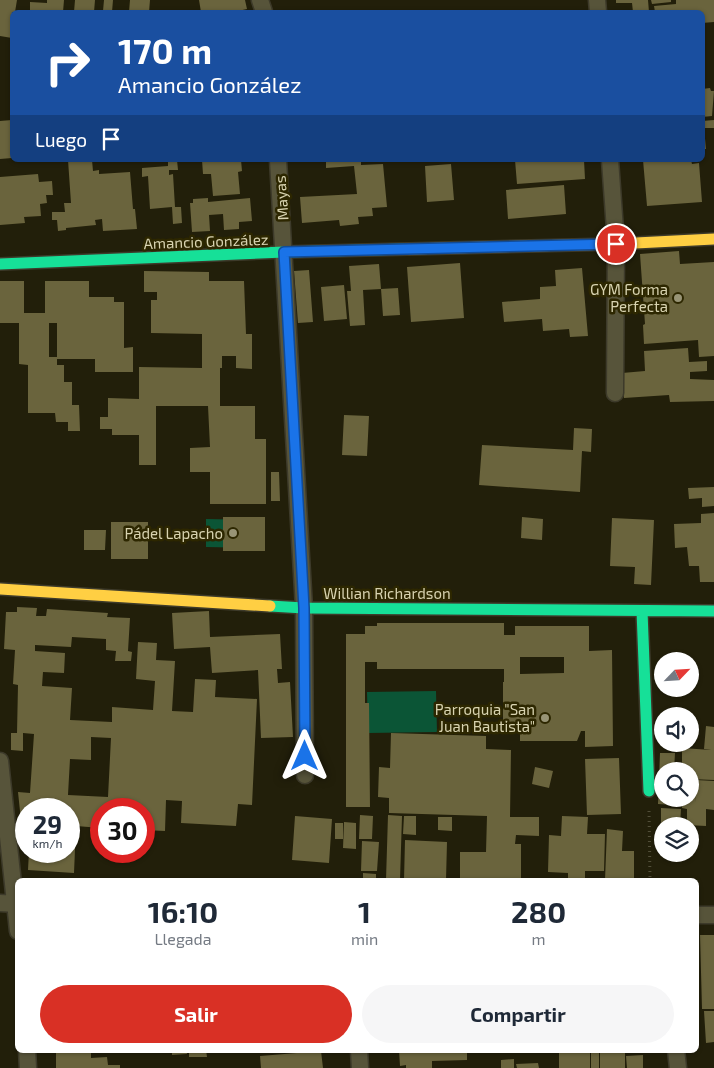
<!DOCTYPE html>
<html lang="es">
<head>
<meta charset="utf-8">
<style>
	body { margin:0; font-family:"Exo 2",sans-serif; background:#f6f6f7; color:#1f2937; height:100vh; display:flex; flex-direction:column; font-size:19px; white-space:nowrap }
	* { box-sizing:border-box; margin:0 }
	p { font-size:16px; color:#747a83 }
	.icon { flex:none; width:28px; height:28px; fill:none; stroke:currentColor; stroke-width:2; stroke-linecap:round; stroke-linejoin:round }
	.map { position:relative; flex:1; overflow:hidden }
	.sheet { position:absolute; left:15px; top:878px; width:684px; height:175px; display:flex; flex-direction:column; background:#fff; border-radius:8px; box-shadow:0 1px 4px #0004 }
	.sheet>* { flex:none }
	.banner { position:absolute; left:10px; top:10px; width:695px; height:152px; border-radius:8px; box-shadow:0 1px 4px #0004; background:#1a4fa0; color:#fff; overflow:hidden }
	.needle { width:32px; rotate:65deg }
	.tools { position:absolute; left:654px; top:652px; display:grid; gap:10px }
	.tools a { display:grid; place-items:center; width:45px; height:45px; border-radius:50%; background:#fff; box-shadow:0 1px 4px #0004; font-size:25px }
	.speed { position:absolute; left:15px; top:798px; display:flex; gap:10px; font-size:25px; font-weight:700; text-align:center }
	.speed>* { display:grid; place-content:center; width:65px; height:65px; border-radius:50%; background:#fff; box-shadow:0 1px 4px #0004; line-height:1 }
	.speed small { font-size:12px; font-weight:400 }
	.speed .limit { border:8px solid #d22; background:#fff; color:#111 }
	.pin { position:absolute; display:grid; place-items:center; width:42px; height:42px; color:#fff; margin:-21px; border:2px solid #fff; border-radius:50%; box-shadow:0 1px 5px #0007 }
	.me { position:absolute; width:55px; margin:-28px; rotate:0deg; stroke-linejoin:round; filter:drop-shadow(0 0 4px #0008) }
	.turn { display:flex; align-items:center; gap:18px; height:105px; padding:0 25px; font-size:22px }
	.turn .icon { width:65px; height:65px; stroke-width:2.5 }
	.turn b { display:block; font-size:35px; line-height:42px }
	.then { display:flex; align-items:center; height:48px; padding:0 25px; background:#0003; gap:10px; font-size:19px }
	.eta { display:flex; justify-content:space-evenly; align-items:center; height:85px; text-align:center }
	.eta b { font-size:30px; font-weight:700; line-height:35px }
	.primary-button { display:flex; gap:10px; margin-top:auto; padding:10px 25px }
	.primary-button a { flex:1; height:58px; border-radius:30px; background:#d93025; color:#fff; font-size:20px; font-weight:700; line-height:58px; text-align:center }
	.primary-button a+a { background:#f6f6f7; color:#1f2937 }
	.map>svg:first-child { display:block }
	.green { fill:#0b5536 }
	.building { fill:#6a643d; fill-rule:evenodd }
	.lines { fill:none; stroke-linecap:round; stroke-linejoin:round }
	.street-casing { stroke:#3d3a2a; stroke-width:19 }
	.fast-casing { stroke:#3d3a2a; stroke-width:14 }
	.slow-casing { stroke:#3d3a2a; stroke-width:14 }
	.path { stroke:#524f3a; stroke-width:3; stroke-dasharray:1 4; stroke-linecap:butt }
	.street { stroke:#57543a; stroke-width:16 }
	.fast { stroke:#16e098; stroke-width:11 }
	.slow { stroke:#ffcf43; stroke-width:11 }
	.route-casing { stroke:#114b97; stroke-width:12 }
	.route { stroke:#1a73e8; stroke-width:9 }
	.poi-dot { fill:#989476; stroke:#2d2700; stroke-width:2 }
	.labels { text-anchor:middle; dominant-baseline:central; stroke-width:5; stroke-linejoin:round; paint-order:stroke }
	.street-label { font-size:15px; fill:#d8d3b0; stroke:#2d2700 }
	.poi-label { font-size:15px; fill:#d8d3b0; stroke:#2d2700; text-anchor:end }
</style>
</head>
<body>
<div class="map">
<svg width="714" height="1068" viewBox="0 0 714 1068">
	<rect width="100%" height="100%" fill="#221f0a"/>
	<!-- green -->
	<path class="green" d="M206 519 261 520V548L206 547Z
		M436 691 437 732 368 733 367 692Z"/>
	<!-- building -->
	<path class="building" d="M0 0H17L15 12H12V38L0 36Z
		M47 0H64L63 12H30V2L47 3Z
		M75 0H95L94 12H74Z
		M104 0H113L112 12 103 11Z
		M130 0H150L149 12H129Z
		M199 0H245L247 9 238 11 239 12H201Z
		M616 0H648L649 12H633L632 3H616Z
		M651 0H671V2L652 4Z
		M676 0H714V22L702 23V12H655L654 6 676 4Z
		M710 88 711 91H714L712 116 702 117V89Z
		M12 120V158L0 159V121Z
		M714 120V128H704L706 149H702V121Z
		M68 160H92L93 171 99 170V174L130 172 133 209H135L137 229 103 231 102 219 95 220 96 225 66 228V230L58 231 57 220H52V212H65L64 203H71Z
		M168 160H177L178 170H169V175L173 174 175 207H181L182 223 173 224 172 207 150 209 148 176 142 177V168L168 166Z
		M202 160H241L242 171 238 172 240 194 213 196 211 174H203Z
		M326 160H361V165L383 164 387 207 372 208 373 216 358 217 359 224 340 226 339 220 302 223 300 197 357 194 354 166 326 168Z
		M515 160H584L585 179 517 184Z
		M643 160H691L692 164 699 163 702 202 647 206Z
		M451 164 454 200 427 202 425 166Z
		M38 174 39 182 52 181 53 195H46L47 203 40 204 41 216 24 217 25 223 0 225V177Z
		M564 185 566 214 508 219 506 190Z
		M208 198V202L250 198 252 221 239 222V229L224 230 223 214 209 215 210 231 192 232 190 203H193V199Z
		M679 251 680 264 714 262V356L699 357 698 340 644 344 643 325 645 324 640 254Z
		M460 263 464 318 411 322 407 267Z
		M379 264 381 289 363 290 365 325 350 326 347 291H351L349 266Z
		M582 268 588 336 570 337 569 329 543 331 542 319 504 322 502 302 540 299V287L556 286 555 270Z
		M309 270 313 322 298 323 294 271Z
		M144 271 209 272V281H244L246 334H252V369L236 368V356H222V368H220V406H255V439H266V504H210V472H190V448L210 447 208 406H156V465H139V435H112V429H100V417H108V398L139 399V367L202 368V334L151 333V300H157V292H144Z
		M0 281H24V313H45V281H89V297H114V302H124V348L133 347V372H95V359H57V365H64V382H72V405H79L80 431H68V422H56L55 413H28V365L19 364V323H0ZM49 323H57V357H49Z
		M344 285 347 319 324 321 321 287Z
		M398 288 400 315 383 316 381 289Z
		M688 348 689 362 707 361V371L690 372V379L714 380V401L670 402 669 395 624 398 622 373 645 371 644 351Z
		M344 415 369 416 367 456 342 455Z
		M574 428 592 429 591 452 582 451 580 492 479 485 482 445 573 450Z
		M271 472H279L280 501H271Z
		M714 487V506L702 507V498L689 499 688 488Z
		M714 513V582H700L699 566H689L687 547 675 548 674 524 701 523V514Z
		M223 517H265V551H223Z
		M522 517 543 519 542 540 521 538Z
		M612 518 654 520 651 585 634 584 635 567 610 566Z
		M111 522H148V559H111Z
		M84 530H106L105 550H84Z
		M17 607 37 608 36 616H46L47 609 108 613 107 617 130 618 128 651 132 652 131 661H115L116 651 106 650V639L72 637 71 647 35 645V651L65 653 64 673 43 672 42 686 72 688 70 720 112 722V707L153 710 155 681 136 679 138 642 157 643 156 660 175 661 172 711 193 712 195 679 216 680 215 697 257 699 252 805 238 804 236 826 181 823 182 801 166 800 165 831 144 830V809H101V828L76 826 74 873 28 870 29 851H69V809H26V840H23L18 792 30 793 34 734 23 733V751L11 750V733H17L18 685 13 684 15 650 4 649 6 612H17ZM91 737 111 738 108 797 68 795 70 759 91 760Z
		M209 611 210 637 280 634 282 669H277L278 683 290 682 293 737 261 738 258 670 212 673 210 647 174 649 172 613Z
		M377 623H504V635H515V626H589V651L612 650 613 746 585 747V731H581L577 741H520V730H503V682H504V669H377V662H365V703H369L370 807H346V634H365V626H377ZM520 657H564V673L520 674Z
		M706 726 714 727V780L690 779V771H682V748L711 750 704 749Z
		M391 733 486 736V749L511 750 510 817H539V836L516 835 515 844H521V880H460V852H486L487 816 389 813V798L378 797 379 767 390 768Z
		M660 753H675L674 771H662V799H673V805L658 804Z
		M619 758 621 814 587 815 585 759Z
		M535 767 553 771 549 788 532 784Z
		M696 780 714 781V810L706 809V826L687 825V809L682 808V799H690V785L695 786V802Z
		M661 808 681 809 680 826H661Z
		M360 815 373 816 372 839H359Z
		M388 815 402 816 400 880H386Z
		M295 816 332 819 329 863 292 860Z
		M404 816H416V835L403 834Z
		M562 816 588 817 587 834H605L604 871H585V879H568V873L548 872 549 835 561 836Z
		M438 817H452V831L438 830Z
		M344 822 356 823V849L343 848Z
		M335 823H343V839H335Z
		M607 829 623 831 622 851H634V880H605Z
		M405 840 447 842 446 880H404Z
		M362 841 379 842 377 871H361Z
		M363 873 376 874V880H363Z
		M700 935H714V1009H702Z
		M704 1011H714V1042L706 1043Z
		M172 1050H186L187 1054 172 1055Z
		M189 1050H206L207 1057H189Z
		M269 1050H301V1052L269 1053Z
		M399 1050H467V1060L432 1061V1068H406V1065L400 1066Z
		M321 1051 323 1068H261L260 1056Z
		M559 1052 590 1053V1068H559Z
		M625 1052V1068H600V1053Z
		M56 1053H91V1058L107 1057 108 1065H120V1068H56Z
		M591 1053H599V1068H591Z
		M643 1055V1068H627L626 1056Z
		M514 1059V1068H501V1060Z
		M538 1063 539 1068H517L516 1064Z"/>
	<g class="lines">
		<!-- street casing -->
		<g class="street-casing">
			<path id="street" d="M260 0 264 12
				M597 0 598 12
				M278 160 304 608 305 775
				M610 160 616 244 615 393
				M0 761 18 931
				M0 903 18 904
				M696 915H714
				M27 1050 28 1068
				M359 1050 360 1068
				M676 1050 678 1068"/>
		</g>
		<!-- fast casing -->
		<g class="fast-casing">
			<path id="fast" d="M0 264 284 252 408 249
				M270 606 304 608 714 611
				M642 611 649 791"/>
		</g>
		<!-- slow casing -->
		<g class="slow-casing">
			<path id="slow" d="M408 249 616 244 714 239
				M0 589 270 606"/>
		</g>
		<!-- path -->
		<path class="path" d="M649 811 650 880"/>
		<!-- street -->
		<use href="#street" class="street"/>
		<!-- fast -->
		<use href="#fast" class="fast"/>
		<!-- slow -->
		<use href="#slow" class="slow"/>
	</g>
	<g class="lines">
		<!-- route casing -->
		<g class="route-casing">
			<path id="route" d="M305 756 304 608 284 252 616 244"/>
		</g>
		<!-- route -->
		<use href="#route" class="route"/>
	</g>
	<!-- markers -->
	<g class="poi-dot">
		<circle cx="678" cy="298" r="5"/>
		<circle cx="233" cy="533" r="5"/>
		<circle cx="545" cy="718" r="5"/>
	</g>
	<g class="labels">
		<!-- street labels -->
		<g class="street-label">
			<text transform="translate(281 198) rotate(-94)">Mayas</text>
			<text transform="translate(206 241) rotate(-2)">Amancio González</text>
			<text x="387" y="593">Willian Richardson</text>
		</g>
		<!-- poi labels -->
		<g class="poi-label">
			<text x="668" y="289">GYM Forma<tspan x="668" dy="17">Perfecta</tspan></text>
			<text x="223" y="533">Pádel Lapacho</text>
			<text x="535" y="709">Parroquia "San<tspan x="535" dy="17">Juan Bautista"</tspan></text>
		</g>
	</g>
</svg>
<div class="tools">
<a><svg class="needle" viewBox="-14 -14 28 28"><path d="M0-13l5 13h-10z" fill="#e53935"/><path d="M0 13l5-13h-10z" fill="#747a83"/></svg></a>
<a><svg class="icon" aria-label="sound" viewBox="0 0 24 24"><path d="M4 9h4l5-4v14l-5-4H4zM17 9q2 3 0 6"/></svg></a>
<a><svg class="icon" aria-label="search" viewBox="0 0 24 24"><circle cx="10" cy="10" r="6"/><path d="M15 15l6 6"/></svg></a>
<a><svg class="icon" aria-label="layers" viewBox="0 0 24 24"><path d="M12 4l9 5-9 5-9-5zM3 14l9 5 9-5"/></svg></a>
</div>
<div class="speed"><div>29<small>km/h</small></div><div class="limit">30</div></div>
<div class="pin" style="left:616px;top:244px;background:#d93025"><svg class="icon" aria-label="arrive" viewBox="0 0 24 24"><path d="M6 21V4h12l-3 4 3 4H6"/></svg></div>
<svg class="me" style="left:305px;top:756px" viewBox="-20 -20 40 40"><path d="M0-17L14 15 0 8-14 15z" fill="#1a73e8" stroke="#fff" stroke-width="4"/></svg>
<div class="banner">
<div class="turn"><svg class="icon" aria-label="right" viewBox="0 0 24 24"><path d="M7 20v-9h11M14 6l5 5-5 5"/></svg><div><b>170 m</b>Amancio González</div></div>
<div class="then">Luego<svg class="icon" aria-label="arrive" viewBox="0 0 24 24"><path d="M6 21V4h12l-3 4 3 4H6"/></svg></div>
</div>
<section class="sheet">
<div class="eta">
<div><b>16:10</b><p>Llegada</p></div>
<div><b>1</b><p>min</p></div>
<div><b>280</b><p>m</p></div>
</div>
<div class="primary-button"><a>Salir</a><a>Compartir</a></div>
</section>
</div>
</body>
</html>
